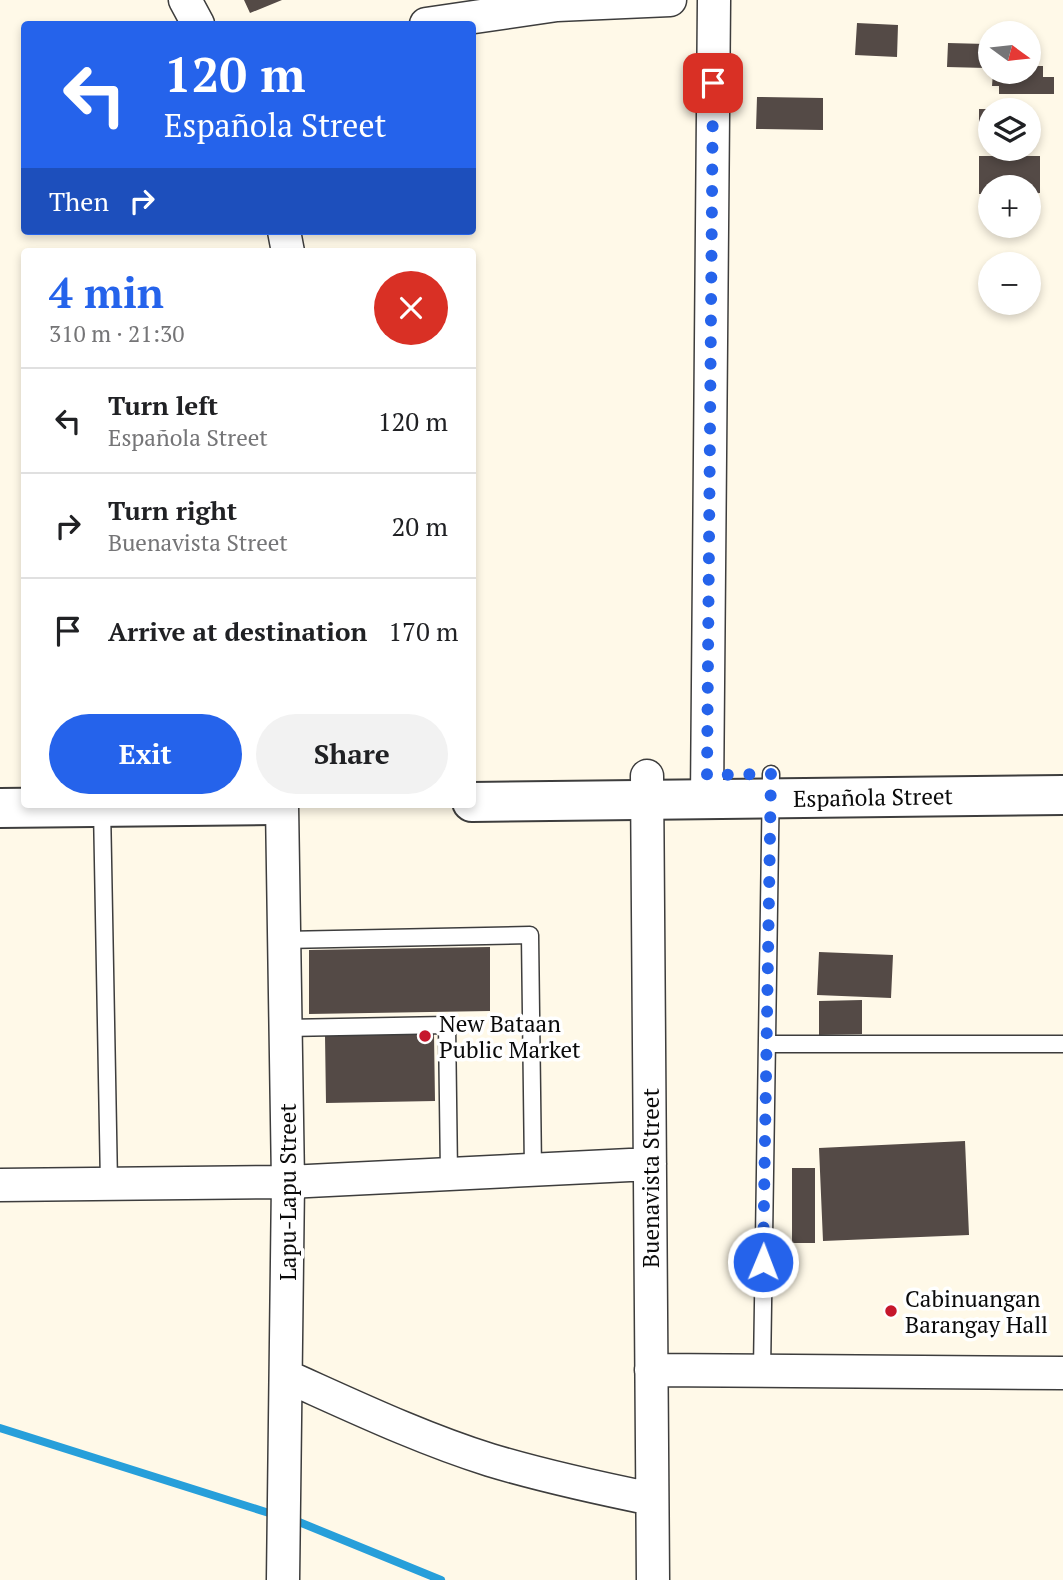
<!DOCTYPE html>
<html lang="en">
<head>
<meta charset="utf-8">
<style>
	body { margin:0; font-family:"PT Serif",serif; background:#f2f2f2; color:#202124; height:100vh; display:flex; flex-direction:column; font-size:26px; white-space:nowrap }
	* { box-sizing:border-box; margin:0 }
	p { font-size:23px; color:#757577 }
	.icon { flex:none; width:38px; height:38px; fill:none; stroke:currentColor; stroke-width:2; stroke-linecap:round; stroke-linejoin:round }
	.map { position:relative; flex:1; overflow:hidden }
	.side { position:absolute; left:21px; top:248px; width:455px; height:560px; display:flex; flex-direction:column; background:#fff; border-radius:7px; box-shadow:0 4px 10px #0003 }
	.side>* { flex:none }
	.banner { position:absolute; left:21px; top:21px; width:455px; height:214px; border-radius:7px; box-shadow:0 4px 10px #0003; background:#2563eb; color:#fff; overflow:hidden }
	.needle { width:46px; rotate:105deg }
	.buttons { position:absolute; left:978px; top:21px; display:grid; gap:14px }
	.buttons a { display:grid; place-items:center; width:63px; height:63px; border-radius:50%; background:#fff; box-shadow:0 4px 10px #0003; font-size:35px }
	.pin { position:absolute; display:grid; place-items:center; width:60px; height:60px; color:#fff; margin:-30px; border-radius:14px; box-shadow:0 4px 10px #0006 }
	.me { position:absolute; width:77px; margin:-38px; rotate:1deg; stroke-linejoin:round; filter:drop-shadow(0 0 5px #0008) }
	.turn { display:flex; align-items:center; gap:24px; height:147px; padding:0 28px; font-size:32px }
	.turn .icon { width:91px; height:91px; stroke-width:2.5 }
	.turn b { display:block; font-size:49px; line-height:60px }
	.then { display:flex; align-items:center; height:66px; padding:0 28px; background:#0003; gap:14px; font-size:26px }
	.round { display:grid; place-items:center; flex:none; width:74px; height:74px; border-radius:37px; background:#f2f2f2 }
	.headline { display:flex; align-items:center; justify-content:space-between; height:119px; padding:0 28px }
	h1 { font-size:42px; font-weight:700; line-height:52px; color:#2563eb }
	.button { display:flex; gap:14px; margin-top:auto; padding:14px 28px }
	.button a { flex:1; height:80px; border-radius:42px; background:#2563eb; color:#fff; font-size:28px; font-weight:700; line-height:80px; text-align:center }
	.button a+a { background:#f2f2f2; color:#202124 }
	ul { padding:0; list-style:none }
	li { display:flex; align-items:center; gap:21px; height:105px; padding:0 28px; border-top:2px solid #e0e0e0 }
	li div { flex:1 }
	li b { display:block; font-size:26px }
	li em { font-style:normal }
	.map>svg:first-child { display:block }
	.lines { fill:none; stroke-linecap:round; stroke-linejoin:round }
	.stream { stroke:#279fda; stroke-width:8 }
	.building { fill:#544a46 }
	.service-casing { stroke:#3d3d3d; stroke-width:19 }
	.minor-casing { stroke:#3d3d3d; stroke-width:35 }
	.tertiary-casing { stroke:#3d3d3d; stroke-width:42 }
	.service { stroke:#fff; stroke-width:16 }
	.minor { stroke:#fff; stroke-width:32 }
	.tertiary { stroke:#fff; stroke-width:38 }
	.route { stroke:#2563eb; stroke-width:12; stroke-dasharray:0 21.6 }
	.poi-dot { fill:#c6172c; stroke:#fff; stroke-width:2.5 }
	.labels { text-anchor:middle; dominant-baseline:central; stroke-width:7; stroke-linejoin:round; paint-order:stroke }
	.street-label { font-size:23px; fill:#0a0a0a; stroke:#fff }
	.poi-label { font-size:23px; fill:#0a0a0a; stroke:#fff; text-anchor:start }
</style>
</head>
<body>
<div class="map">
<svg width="1063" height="1580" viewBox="0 0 1063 1580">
	<rect width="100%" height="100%" fill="#fff9e8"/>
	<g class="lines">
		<!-- stream -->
		<path class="stream" d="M0 1428 269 1513
			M299 1522 441 1580"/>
	</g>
	<!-- building -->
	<path class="building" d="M244 0H282L250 13Z
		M857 23 898 25 897 57 855 55Z
		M948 43 986 44V68L947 67Z
		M1029 66H1043V77H1054V94H999V86H992L993 72H1029Z
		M757 97 823 98V130L756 129Z
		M979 109H990V132H979Z
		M979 156H1040V193L1029 194V187H990V194H979Z
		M490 947V1011L309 1014V950Z
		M819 952 893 955 891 998 817 995Z
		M862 1000V1034L819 1035V1001Z
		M434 1034 435 1101 326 1103 325 1036Z
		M965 1141 969 1235 823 1241 819 1148Z
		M792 1168H815V1243H792Z"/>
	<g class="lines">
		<!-- service casing -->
		<g class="service-casing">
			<path id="service" d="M102 807 109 1184
				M284 940 530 935 533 1170
				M286 1028 447 1025 449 1174
				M767 1044H1063
				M762 1371 771 774"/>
		</g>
		<!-- minor casing -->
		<g class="minor-casing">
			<path id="minor" d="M185 0 198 24
				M426 24 557 5 670 0
				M284 231 288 252
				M647 776 653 1580
				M707 799 714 0
				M282 805 288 1182 283 1580
				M0 1185 288 1182 650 1164
				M651 1370 1063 1373
				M286 1376C353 1406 420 1438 490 1460 543 1476 598 1488 652 1499"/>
		</g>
		<!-- tertiary casing -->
		<g class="tertiary-casing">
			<path id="tertiary" d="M472 802 1063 795
				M0 808 271 805"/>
		</g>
		<!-- service -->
		<use href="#service" class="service"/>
		<!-- minor -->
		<use href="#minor" class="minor"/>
		<!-- tertiary -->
		<use href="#tertiary" class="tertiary"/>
	</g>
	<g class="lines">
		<!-- route -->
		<path class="route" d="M713 83 707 775 771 774 763 1262"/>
	</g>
	<!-- markers -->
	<g class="poi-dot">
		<circle cx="425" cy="1036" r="7"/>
		<circle cx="891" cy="1311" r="7"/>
	</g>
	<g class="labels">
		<!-- street labels -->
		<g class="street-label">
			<text transform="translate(873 797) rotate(-1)">Española Street</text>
			<text transform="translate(650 1178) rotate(-90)">Buenavista Street</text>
			<text transform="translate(287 1192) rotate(-90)">Lapu-Lapu Street</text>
		</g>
		<!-- poi labels -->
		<g class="poi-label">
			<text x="439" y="1023">New Bataan<tspan x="439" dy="26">Public Market</tspan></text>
			<text x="905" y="1298">Cabinuangan<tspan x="905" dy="26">Barangay Hall</tspan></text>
		</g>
	</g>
</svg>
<div class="buttons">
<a><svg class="needle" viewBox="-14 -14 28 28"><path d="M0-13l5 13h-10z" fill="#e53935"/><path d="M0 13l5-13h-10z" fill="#757577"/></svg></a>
<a><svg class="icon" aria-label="layers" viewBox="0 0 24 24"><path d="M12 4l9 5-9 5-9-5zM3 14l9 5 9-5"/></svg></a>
<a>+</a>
<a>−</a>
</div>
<div class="pin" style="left:713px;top:83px;background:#d93025"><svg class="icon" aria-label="arrive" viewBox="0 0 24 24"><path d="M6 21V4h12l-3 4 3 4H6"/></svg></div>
<svg class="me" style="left:763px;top:1262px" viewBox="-20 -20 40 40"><circle r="17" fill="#2563eb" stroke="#fff" stroke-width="3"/><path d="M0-11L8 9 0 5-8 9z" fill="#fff"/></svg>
<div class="banner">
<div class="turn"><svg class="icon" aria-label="left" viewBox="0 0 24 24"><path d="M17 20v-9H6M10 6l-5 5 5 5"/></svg><div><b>120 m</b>Española Street</div></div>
<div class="then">Then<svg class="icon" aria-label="right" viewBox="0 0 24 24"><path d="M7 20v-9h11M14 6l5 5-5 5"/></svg></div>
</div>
<section class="side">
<div class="headline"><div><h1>4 min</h1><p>310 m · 21:30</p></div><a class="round" style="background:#d93025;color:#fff"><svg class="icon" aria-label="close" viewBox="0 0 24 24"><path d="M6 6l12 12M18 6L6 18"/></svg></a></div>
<ul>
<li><svg class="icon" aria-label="left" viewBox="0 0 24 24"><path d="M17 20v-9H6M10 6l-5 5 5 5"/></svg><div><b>Turn left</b><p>Española Street</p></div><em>120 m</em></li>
<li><svg class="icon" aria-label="right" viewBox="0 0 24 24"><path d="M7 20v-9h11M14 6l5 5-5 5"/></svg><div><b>Turn right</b><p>Buenavista Street</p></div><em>20 m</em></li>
<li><svg class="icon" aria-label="arrive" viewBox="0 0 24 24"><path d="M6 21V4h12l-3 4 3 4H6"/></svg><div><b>Arrive at destination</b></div><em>170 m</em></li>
</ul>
<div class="button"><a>Exit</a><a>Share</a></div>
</section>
</div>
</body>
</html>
